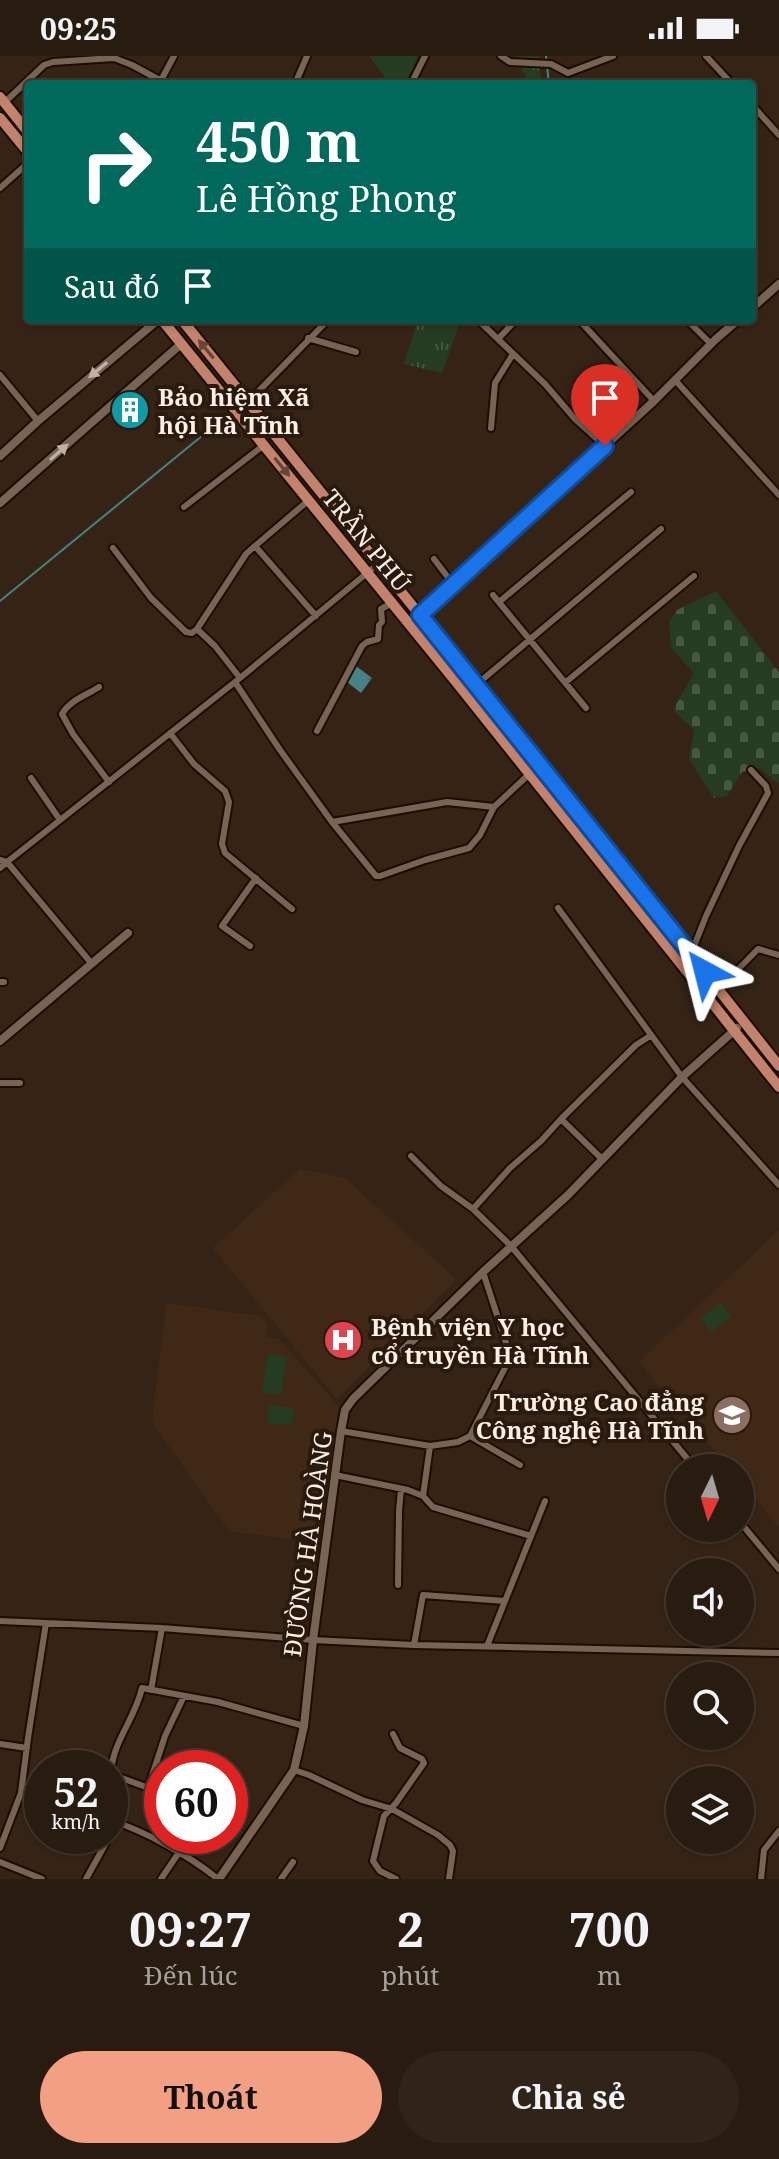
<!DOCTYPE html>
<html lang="vi">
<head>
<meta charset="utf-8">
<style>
	body { margin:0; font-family:"Noto Serif",serif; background:#302419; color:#f1f3f6; height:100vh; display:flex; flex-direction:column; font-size:30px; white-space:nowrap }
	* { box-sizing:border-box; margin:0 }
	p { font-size:26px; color:#a5a19f }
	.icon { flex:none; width:44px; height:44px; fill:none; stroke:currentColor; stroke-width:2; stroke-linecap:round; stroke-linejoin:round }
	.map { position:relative; height:1823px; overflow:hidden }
	.panel { display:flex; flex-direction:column; background:#281b10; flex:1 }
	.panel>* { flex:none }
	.top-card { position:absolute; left:24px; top:24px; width:732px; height:244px; border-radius:8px; box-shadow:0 2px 6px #0004,0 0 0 2px #443930; background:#00695c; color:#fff; overflow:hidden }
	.needle { width:52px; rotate:185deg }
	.buttons { position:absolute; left:666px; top:1398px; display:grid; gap:16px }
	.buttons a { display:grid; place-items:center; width:88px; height:88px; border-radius:50%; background:#281b10; box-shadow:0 2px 6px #0004,0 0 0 2px #443930; font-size:40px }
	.speed { position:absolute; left:24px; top:1694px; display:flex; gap:16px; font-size:40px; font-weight:700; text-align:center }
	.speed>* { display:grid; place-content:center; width:104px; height:104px; border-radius:50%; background:#281b10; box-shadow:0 2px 6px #0004,0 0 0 2px #443930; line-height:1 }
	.speed small { font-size:20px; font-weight:400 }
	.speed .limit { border:12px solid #d22; background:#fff; color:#111 }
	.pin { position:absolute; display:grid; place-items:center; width:68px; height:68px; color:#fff; margin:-82px -34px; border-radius:50% 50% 50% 0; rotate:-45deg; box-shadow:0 0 8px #0007 }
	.pin .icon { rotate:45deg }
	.me { position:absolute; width:88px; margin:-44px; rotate:322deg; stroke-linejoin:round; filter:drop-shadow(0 0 6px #0008) }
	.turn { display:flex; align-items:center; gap:28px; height:168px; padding:0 40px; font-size:36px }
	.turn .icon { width:104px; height:104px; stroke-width:2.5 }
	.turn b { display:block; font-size:56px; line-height:68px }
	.then { display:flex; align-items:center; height:76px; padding:0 40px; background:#0003; gap:16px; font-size:30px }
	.eta { display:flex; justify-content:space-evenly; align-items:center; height:136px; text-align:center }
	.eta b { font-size:48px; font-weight:700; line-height:56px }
	.primary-button { display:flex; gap:16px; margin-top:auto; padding:16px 40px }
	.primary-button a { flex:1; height:92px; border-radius:48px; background:#f39f83; color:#111; font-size:32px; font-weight:700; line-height:92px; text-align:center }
	.primary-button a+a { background:#302419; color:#f1f3f6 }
	.status { display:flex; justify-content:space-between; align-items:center; height:56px; padding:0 40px; background:#281b10; direction:ltr }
	.status svg { height:22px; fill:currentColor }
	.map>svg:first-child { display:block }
	.built { fill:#3f2916 }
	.grass { fill:url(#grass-tufts) }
	.cemetery { fill:url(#cemetery-stones) }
	.pitch { fill:#253c22 }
	.water { fill:url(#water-ripples) }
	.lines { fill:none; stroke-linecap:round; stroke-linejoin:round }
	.stream { stroke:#478383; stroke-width:2 }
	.minor-casing { stroke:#1c0d02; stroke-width:10 }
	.tertiary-casing { stroke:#1c0d02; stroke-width:12 }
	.primary-casing { stroke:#1c0d02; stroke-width:14 }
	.minor { stroke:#786455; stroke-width:6 }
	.tertiary { stroke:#786455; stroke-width:8 }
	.primary { stroke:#c3826b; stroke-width:10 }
	.oneway { fill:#674433 }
	.oneway2 { fill:#c0b0a5 }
	.route-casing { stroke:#114b97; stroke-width:20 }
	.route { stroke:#1a73e8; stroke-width:14 }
	.labels { text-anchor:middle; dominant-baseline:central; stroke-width:8; stroke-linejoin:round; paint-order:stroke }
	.poi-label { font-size:24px; font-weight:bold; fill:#fbefe6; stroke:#2a1a0d; text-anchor:start }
	.street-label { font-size:24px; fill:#fbefe6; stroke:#2a1a0d }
</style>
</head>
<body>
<div class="status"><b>09:25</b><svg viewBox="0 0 49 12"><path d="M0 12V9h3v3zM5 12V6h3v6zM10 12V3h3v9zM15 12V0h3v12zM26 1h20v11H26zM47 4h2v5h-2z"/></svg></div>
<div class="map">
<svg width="779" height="1823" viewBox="0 0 779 1823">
	<defs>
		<pattern id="grass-tufts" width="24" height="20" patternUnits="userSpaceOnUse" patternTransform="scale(2)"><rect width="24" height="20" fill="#253c22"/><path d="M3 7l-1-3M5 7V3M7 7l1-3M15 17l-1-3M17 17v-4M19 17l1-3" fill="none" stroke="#465842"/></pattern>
		<pattern id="cemetery-stones" width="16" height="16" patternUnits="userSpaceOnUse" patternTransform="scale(2)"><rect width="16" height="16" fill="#253c22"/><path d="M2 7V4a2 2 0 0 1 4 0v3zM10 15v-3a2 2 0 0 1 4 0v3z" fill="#465842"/></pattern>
		<pattern id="water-ripples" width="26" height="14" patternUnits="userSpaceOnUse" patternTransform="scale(2)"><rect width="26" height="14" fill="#478383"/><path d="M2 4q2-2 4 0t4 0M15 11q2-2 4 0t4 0" fill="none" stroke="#496867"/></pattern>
	</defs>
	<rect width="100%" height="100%" fill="#352416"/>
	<!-- built -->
	<path class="built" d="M300 1113 345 1122 457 1224 337 1343 213 1192Z
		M779 1174V1471L740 1425V1412H729L639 1306Z
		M166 1247 259 1260 268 1269 265 1280 280 1284 339 1351 322 1487 229 1475 152 1366Z"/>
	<!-- grass -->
	<path class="grass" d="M515 0H539L541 28H529Z
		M418 264H461L442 317 404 308Z"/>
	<!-- cemetery -->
	<path class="cemetery" d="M716 535 779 616V728L759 712 742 716 727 740 714 742 689 703 694 674 673 654 694 617 671 592 669 566 677 554Z"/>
	<!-- pitch -->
	<path class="pitch" d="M369 0H418L406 28H390Z
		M721 1247 731 1261 711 1276 700 1262Z
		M268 1298 287 1301 281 1339 262 1336Z
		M269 1349 293 1352 292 1369 267 1367Z"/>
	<!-- water -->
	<path class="water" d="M356 610 372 622 361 637 347 626Z"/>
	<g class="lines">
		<!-- stream -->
		<path class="stream" d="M546 0 549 28
			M286 303 307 282
			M0 545 230 357"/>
		<!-- minor casing -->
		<g class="minor-casing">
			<path id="minor" d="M501 0 510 6 551 8 568 17 613 0
				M706 0 732 28
				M159 28 174 0
				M295 28 307 0
				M411 28 425 0
				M4 47 44 9 53 6 114 2 132 9 167 28
				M752 49 779 79
				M0 132 28 107
				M478 264 545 328 575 363 605 390
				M579 264 654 345
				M687 264 711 288
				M308 282 356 296
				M498 283 516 264
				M0 319 38 365
				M675 324 779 439
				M248 346 328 264
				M491 372 495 327 513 298
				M309 444 255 490 316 560
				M184 451 264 389
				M113 492 151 542 186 576 192 577 197 573 246 498 255 490
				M434 503 453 528
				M493 539 586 652
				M499 546 631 436
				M197 573 215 590 240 622
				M235 626 280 694 332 766 447 746 494 751 540 708
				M566 626 694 520
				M476 629 661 473
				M99 631C87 639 70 644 62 658L73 678 109 726
				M317 675 362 590 367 586 378 583 379 569 382 566 381 553 392 547
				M170 677 194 708 225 735 229 746 222 788 225 797 292 853
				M31 722 60 764
				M332 766 376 820H380L425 804 469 792 480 779 494 751
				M0 804 7 806 240 622 378 508
				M0 812 7 806 92 908
				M558 852 682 1021 779 1129
				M250 890 222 870 256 822
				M691 898 706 860 739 790 768 737 766 730 751 714
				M0 926H4
				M719 933 758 893 779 899
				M0 1027H20
				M561 1063 603 1104
				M411 1100 441 1130 473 1153 511 1190 695 1412
				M473 1153 510 1112 541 1085 561 1063 636 989 650 980
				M341 1375 430 1390 458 1386 470 1380 507 1308 506 1287 483 1216
				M470 1380 520 1409
				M335 1419 408 1434 423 1440 433 1451 531 1480
				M423 1440 430 1390
				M740 1466 779 1513
				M398 1529 399 1455 401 1433
				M0 1565 162 1572 313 1584 414 1589 779 1597
				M414 1589 423 1539 505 1545
				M487 1590 545 1445
				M151 1634 162 1572
				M393 1678 400 1692 422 1703 424 1707 396 1747 384 1760 373 1805 380 1815 396 1823
				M0 1688 27 1692
				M294 1714 309 1719 362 1744 392 1753 438 1779 450 1789 453 1795 449 1823
				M111 1716C113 1685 135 1663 142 1632L218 1646 304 1670
				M111 1718 162 1737
				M148 1732 165 1680 184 1640
				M21 1737 42 1744
				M110 1764C147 1776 188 1799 218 1823
				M0 1792 21 1737 28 1682 46 1567
				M0 1806 42 1823
				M86 1823 117 1767
				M161 1823 190 1780
				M281 1823 293 1806
				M761 1823 764 1794 779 1775"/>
		</g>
		<!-- tertiary casing -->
		<g class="tertiary-casing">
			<path id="tertiary" d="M752 252 779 228
				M0 400 38 365 158 264
				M0 447 181 288
				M409 568 654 345 716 283 738 264
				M0 985 128 877
				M219 1823 294 1714 304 1670 313 1584 341 1375 345 1354 353 1343 483 1216 568 1139 682 1021 737 972"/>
		</g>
		<!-- primary casing -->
		<g class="primary-casing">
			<path id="primary" d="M0 41 28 76
				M0 62 28 96
				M162 264 457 627 779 1031
				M182 264 540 708 779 1010"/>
		</g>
		<!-- minor -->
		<use href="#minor" class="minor"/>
		<!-- tertiary -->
		<use href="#tertiary" class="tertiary"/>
		<!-- primary -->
		<use href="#primary" class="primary"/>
	</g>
	<!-- one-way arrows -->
	<defs><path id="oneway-solid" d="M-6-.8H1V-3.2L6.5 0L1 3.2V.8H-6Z" transform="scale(2)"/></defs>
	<g class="oneway">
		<use href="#oneway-solid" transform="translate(206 293) rotate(-129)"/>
		<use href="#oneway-solid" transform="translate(282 411) rotate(51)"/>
	</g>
	<g class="oneway2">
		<use href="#oneway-solid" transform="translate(98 314) rotate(140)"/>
		<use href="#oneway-solid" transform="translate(59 396) rotate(-41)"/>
	</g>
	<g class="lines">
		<!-- route casing -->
		<g class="route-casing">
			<path id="route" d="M605 390 420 559 705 916"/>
		</g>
		<!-- route -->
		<use href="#route" class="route"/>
	</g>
	<!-- icons -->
	<defs>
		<g id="building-disc" transform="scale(2)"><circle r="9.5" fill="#0f9aa8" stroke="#2a1a0d"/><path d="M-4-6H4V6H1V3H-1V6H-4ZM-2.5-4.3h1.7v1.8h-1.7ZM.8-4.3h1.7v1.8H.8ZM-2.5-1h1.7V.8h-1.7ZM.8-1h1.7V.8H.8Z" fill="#fff"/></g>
		<g id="hospital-disc" transform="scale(2)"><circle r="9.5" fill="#e0444e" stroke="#2a1a0d"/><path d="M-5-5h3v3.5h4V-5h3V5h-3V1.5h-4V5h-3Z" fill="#fff"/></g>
		<g id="university-disc" transform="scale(2)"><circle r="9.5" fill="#8d6e63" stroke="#2a1a0d"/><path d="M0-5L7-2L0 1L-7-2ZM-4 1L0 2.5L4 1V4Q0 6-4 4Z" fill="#fff"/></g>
	</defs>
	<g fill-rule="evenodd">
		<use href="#building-disc" x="130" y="354"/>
		<use href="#hospital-disc" x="343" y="1284"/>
		<use href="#university-disc" x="732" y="1359"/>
	</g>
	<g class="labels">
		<!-- poi labels -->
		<g class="poi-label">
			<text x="158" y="340">Bảo hiệm Xã<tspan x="158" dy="28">hội Hà Tĩnh</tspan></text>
			<text x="371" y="1270">Bệnh viện Y học<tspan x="371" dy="28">cổ truyền Hà Tĩnh</tspan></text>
			<text x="704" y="1345" text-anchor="end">Trường Cao đẳng<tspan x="704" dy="28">Công nghệ Hà Tĩnh</tspan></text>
		</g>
		<!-- street labels -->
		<g class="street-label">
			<text transform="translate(367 484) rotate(51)">TRẦN PHÚ</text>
			<text transform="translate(307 1488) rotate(-82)">ĐƯỜNG HÀ HOÀNG</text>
		</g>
	</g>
</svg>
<div class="buttons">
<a><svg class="needle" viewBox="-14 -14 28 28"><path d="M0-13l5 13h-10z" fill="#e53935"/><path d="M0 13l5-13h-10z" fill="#a5a19f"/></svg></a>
<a><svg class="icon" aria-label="sound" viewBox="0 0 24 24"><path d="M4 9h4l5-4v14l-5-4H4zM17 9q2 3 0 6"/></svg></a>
<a><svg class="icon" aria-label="search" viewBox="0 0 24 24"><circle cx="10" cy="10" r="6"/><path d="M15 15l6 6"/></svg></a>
<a><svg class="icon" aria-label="layers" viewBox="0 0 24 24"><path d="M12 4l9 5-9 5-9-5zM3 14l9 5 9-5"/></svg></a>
</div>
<div class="speed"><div>52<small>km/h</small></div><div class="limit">60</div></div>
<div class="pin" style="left:605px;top:390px;background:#d93025"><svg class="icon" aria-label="arrive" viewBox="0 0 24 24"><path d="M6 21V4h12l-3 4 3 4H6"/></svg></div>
<svg class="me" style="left:705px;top:916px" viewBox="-20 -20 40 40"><path d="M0-17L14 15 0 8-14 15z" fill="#1a73e8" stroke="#fff" stroke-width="4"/></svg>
<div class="top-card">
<div class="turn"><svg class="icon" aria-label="right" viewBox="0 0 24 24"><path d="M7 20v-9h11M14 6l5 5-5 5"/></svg><div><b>450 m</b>Lê Hồng Phong</div></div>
<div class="then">Sau đó<svg class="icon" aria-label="arrive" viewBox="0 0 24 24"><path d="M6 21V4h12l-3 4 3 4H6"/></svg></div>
</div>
</div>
<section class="panel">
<div class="eta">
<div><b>09:27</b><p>Đến lúc</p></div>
<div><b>2</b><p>phút</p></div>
<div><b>700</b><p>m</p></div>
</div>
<div class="primary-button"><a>Thoát</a><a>Chia sẻ</a></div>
</section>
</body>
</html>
